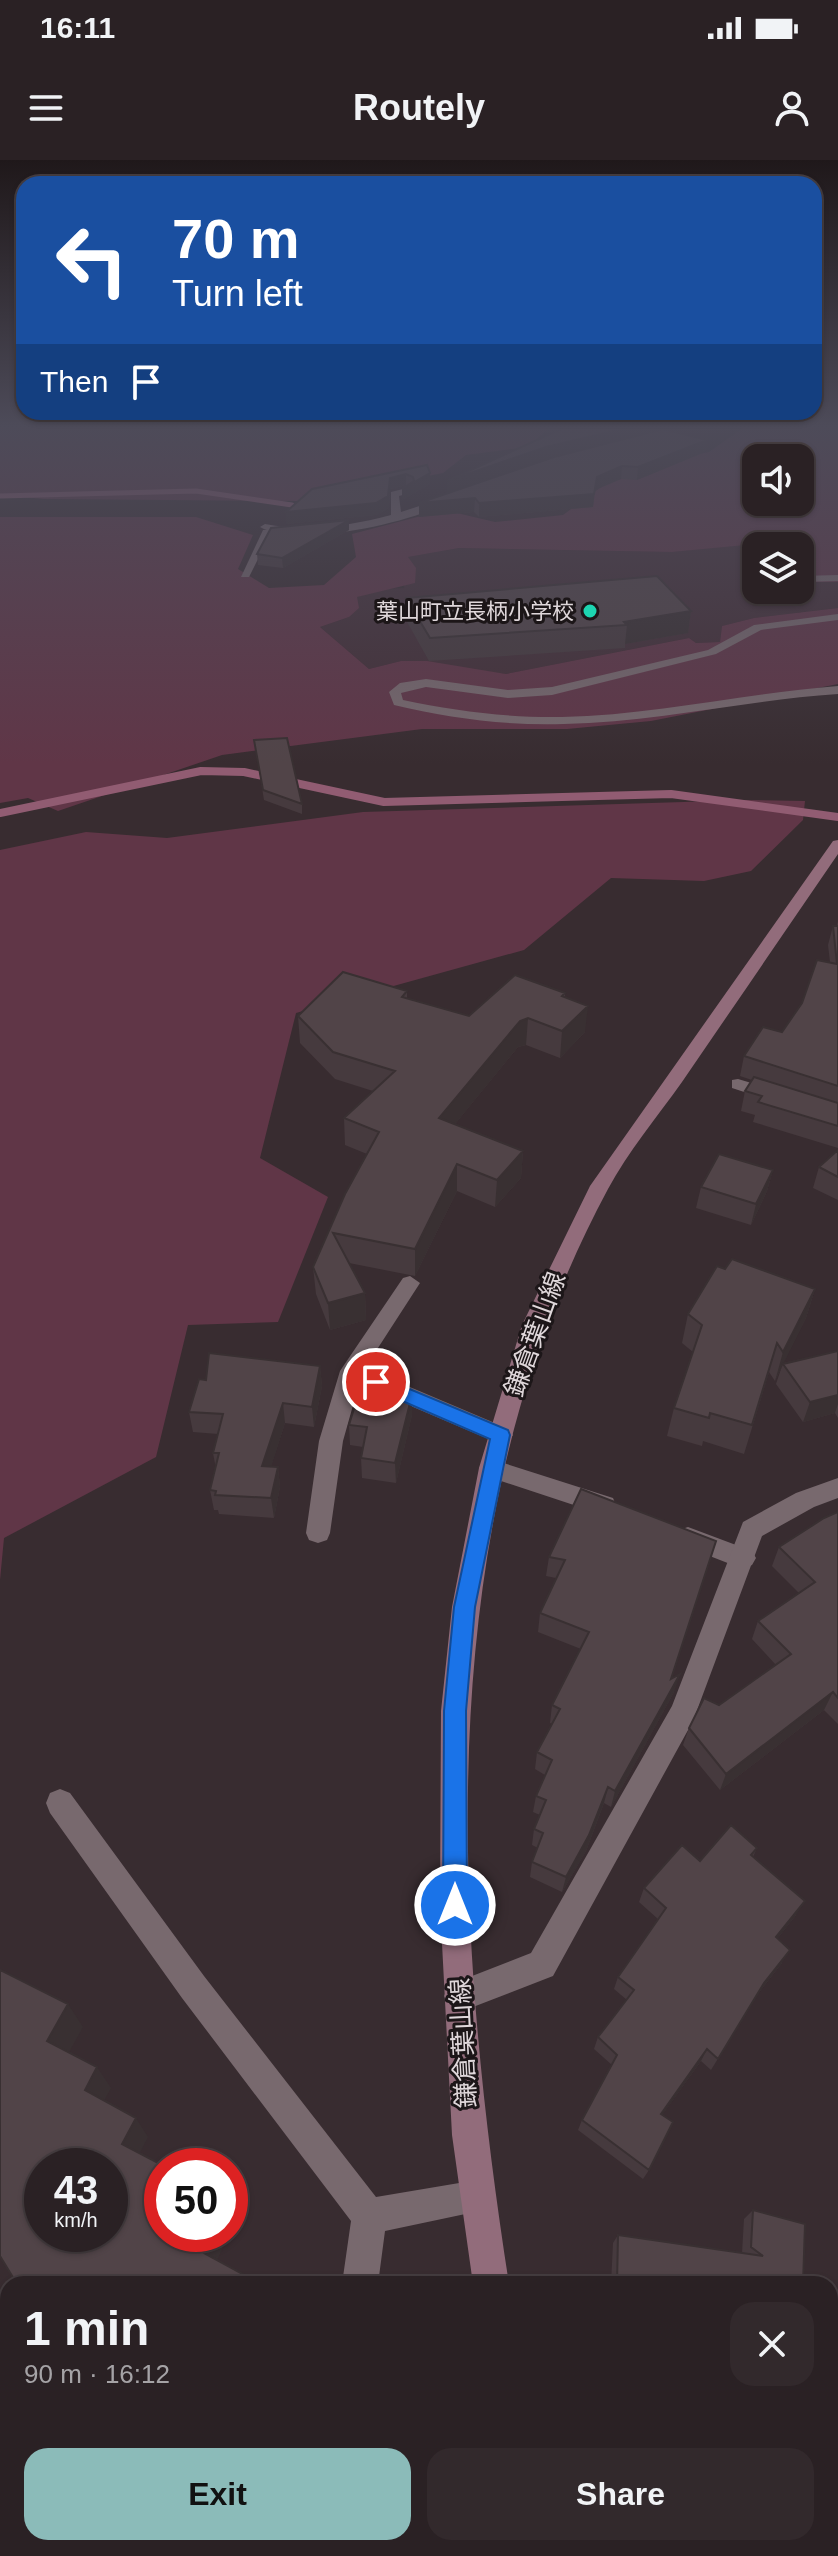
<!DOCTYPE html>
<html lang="en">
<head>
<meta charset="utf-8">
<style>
	body { margin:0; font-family:Arial,"Noto Sans JP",sans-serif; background:#32292c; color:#f1f3f6; height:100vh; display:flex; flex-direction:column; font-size:30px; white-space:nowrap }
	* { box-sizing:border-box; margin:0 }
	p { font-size:26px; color:#a5a3a6 }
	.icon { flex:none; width:44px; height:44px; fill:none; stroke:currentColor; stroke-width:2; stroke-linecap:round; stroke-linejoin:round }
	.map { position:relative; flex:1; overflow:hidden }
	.drawer { position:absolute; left:0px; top:2116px; width:838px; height:280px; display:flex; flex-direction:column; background:#2a2124; border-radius:24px 24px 0 0; box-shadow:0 2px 6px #0004,0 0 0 2px #463e41 }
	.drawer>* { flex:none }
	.banner { position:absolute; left:16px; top:16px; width:806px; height:244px; border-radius:24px; box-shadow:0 2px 6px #0004,0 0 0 2px #463e41; background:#1a4fa0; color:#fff; overflow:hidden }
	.controls { position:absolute; left:742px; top:284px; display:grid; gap:16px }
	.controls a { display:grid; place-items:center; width:72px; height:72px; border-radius:16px; background:#2a2124; box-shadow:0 2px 6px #0004,0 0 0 2px #463e41; font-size:40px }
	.speed { position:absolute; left:24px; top:1988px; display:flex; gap:16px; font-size:40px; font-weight:700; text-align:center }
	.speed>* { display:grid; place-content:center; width:104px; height:104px; border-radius:50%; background:#2a2124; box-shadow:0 2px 6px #0004,0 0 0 2px #463e41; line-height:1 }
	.speed small { font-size:20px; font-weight:400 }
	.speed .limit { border:12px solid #d22; background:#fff; color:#111 }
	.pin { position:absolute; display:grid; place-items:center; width:68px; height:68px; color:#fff; margin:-34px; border:4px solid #fff; border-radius:50%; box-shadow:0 2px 8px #0007 }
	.me { position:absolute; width:88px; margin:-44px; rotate:0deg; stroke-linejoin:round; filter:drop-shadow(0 0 6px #0008) }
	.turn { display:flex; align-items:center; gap:28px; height:168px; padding:0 24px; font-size:36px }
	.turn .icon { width:104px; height:104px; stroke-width:2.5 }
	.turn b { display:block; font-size:56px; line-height:68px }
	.then { display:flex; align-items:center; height:76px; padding:0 24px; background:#0003; gap:16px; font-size:30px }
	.round { display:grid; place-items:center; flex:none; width:84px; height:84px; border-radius:24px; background:#32292c }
	.summary { display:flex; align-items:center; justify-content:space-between; height:136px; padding:0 24px }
	h1 { font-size:48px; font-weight:800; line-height:60px }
	.action { display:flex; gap:16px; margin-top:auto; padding:16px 24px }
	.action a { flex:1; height:92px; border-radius:24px; background:#8bbbb9; color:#111; font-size:32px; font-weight:800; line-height:92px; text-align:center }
	.action a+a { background:#32292c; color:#f1f3f6 }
	.status { display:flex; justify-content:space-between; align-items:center; height:56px; padding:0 40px; background:#2a2124; direction:ltr }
	.status svg { height:22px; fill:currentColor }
	header { display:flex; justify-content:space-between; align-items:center; height:104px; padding:0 24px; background:#2a2124; font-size:36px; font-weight:800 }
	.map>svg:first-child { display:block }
	.built { fill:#432f37 }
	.green { fill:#603647; fill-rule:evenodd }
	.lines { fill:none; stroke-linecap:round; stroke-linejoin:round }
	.stream-far1 { stroke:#915c72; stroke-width:5 }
	.stream { stroke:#915c72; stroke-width:8 }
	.service { fill:#78696e; fill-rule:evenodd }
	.minor { fill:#78696e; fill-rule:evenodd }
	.secondary { fill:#926c7b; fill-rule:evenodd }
	.wall { fill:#463a3e }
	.shaded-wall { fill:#393032 }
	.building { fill:#514448; stroke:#393032; stroke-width:2; fill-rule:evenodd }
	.route { fill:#1a73e8; stroke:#114b97; stroke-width:2 }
	.poi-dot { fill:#1dd5b1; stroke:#1c1618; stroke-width:3 }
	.labels { text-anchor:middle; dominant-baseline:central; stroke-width:6; stroke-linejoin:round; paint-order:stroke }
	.far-poi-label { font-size:22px; fill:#dfd7da; stroke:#1c1618; text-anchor:end }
	.street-label { font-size:26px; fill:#dfd7da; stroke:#1c1618 }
</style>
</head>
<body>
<div class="status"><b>16:11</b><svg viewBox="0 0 49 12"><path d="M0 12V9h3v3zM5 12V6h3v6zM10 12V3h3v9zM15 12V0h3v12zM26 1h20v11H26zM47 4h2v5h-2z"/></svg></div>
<header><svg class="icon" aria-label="menu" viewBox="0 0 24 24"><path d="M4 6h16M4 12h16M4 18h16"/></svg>Routely<svg class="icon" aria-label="person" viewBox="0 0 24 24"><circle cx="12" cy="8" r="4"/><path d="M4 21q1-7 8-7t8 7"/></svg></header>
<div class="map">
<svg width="838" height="2396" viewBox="0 0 838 2396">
	<rect width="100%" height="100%" fill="#382c30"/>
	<!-- built -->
	<path class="built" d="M745 384 756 394V430H800V422H838V448L754 458 722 466 720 482 696 483 689 478 506 514 401 501 369 509 320 467 349 457 357 437 377 429 404 428 407 397 459 388 672 392Z"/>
	<!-- green -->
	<path class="green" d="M0 268H549L528 287 466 295 443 313 300 341 44 339 0 335Z
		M743 268H838V422H800V386H756V394L745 385 672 392 459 388 408 397 416 408 415 423 357 437 359 448 349 457 320 467 369 509 401 501H427L506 514 689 478 696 483 720 482 722 466 754 458 838 448V524L651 561 567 569H422L222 595 58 651 28 638 0 643V357H196L253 375 238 409 269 428 324 425 356 397 352 374 444 350 495 362 563 355 608 322 660 302 709 292ZM756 298H800V342H756Z
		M747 640 805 641 803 660 751 711 704 721 611 718 524 790 296 853 260 998 328 1037 278 1162 188 1165 156 1297 4 1378 0 1420V690L86 672 167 678 363 652Z"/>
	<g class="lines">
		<!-- stream-far1 -->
		<path class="stream-far1" d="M0 336 196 331 292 345"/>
		<!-- stream -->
		<path class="stream" d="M0 653 201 611 244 612 384 642 671 634 838 657"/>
		<!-- service -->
		<path class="service" d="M281 369V373L270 375 249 417H241L263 370Z
			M410 1116 420 1123 365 1208 509 1269 513 1275 509 1281H493L359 1224 343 1281 330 1373 327 1380 318 1383 309 1380 306 1373 319 1281 340 1211 403 1118Z
			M491 1299 613 1338 616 1345 613 1352 604 1355 483 1315 479 1308 483 1301Z
			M688 1367 752 1391 756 1398 752 1405 743 1409 679 1384 676 1377 679 1370Z"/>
		<!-- minor -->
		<path class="minor" d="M407 328 410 333 399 336 401 352 444 338 449 341C414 363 297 388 260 367L265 364C308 372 349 366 391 355V332Z
			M838 415V421L800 422V416Z
			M838 454V460L761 470 716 494 552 535 508 538 426 527 401 533 403 540C455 551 509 558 562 557 655 555 746 533 838 526V534C746 540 656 562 564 564 507 566 449 558 394 545L389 532 400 523 426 519 508 530 552 527 708 490 754 465Z
			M738 919 781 932 784 936 775 942 732 928V920Z
			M838 1318V1338L814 1347 762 1376 693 1561 553 1816 460 1852 449 1847 444 1836 449 1825 531 1793 672 1546 743 1362 796 1333Z
			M60 1629 70 1633 204 1816 376 2037 477 2020 489 2025 494 2037 489 2049 385 2071 378 2124H342L351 2061 182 1838 50 1653 46 1643 50 1633Z
			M303 2388H343L342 2396H302Z"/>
		<!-- secondary -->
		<path class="secondary" d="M838 680V694C786 770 734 846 682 922 657 957 628 992 608 1029 428 1363 453 1761 509 2124H473L452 1975 440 1745 441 1551 452 1447 479 1308 522 1165 590 1026 833 681Z
			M516 2388H556L557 2396H517Z"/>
	</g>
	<!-- wall -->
	<path class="wall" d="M548 268H663L658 270 707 280 705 292 637 320 621 319 595 330 593 347 479 357 474 352 419 357 447 334 551 274 547 273Z
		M427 305 430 324 402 340 407 325 390 329 389 348 376 355 286 364V352Z
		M349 370 283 408 258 405 257 394Z
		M406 438 691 451 688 473 625 484V488L429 501 406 460Z
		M254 580 302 644V654L264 640Z
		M838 761V988L753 962 755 955 741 951 745 931 752 920 740 916 744 896 782 872 830 802 828 785 833 766H837Z
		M407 831V838L469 856 565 833V838L585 872 560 898 526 885 518 887 455 964 523 991 521 1018 495 1047 457 1031 415 1116 349 1103 365 1133 366 1160 330 1170 316 1134 313 1107 367 994 345 985 344 958 373 931 335 919 300 883 298 856Z
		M838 990V1040L813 1028 819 1007Z
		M773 1010 767 1031 751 1065 696 1048 701 1027Z
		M725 1109 815 1129 806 1158 783 1203 838 1191V1258L835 1253 803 1262 776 1224 782 1206 775 1221 769 1212 744 1294 703 1281 702 1286 667 1276 674 1248 693 1192 682 1183 688 1154Z
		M320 1206 322 1226 314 1267 285 1263 271 1306 278 1307 280 1327 274 1358 219 1354 218 1350H214L210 1330 216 1309 213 1293 218 1274 193 1272 189 1252 206 1220Z
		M377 1235H412V1255L396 1323 362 1318 361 1298 363 1287 350 1285 349 1265Z
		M581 1329 672 1519 674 1532 611 1647 604 1643 586 1691 562 1732 530 1717 532 1702 538 1688 532 1685 534 1669 540 1655 533 1652 536 1636 545 1615 535 1609 537 1592 552 1564 550 1563 552 1545 581 1489 538 1472 540 1453 556 1418 546 1416 549 1397Z
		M838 1352V1564L824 1550 720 1630 683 1585 689 1568 776 1505 752 1479 758 1461 799 1433 772 1406 779 1387Z
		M757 1688 753 1697 796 1755 777 1779 782 1803 757 1835 711 1910 701 1901 662 1955 649 2010 643 2019 578 1970 582 1960 612 1905 594 1889 598 1877 627 1840 614 1829 618 1817 658 1759 639 1742 644 1728 700 1701Z
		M753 2050 803 2124H611L613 2083 618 2075 742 2093 744 2059Z"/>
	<!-- shaded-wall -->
	<path class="shaded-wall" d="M627 268H663L643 277 447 335V321L546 287Z
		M683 268H703L683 271Z
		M707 280 705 292 637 320 638 307Z
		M622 306 621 319 595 330 593 347 479 357V343L597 317Z
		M430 313V324L402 340V329Z
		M406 314V325L390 329 389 348 376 355 286 364V352L390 318Z
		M475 338 474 352 419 357V343Z
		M349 360V370L283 408 282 398Z
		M691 451 688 473 625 484 627 465 624 462Z
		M588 846 585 872 560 898 562 871Z
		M528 858 526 885 518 887 438 985 439 958 520 861Z
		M523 991 521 1018 495 1047 497 1020Z
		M457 1004V1031L415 1116V1089Z
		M773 1010 767 1031 751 1065 756 1044Z
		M815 1129 806 1158 775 1221 783 1192Z
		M365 1133 366 1160 330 1170 328 1143Z
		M320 1206 322 1226 314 1267 312 1247Z
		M412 1235V1255L396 1323 395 1303Z
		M838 1235V1244L835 1253 803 1262 810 1242Z
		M283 1243 285 1263 265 1326 262 1306Z
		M278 1307 280 1327 274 1358 271 1338Z
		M680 1514 674 1532 611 1647 615 1631Z
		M833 1532 824 1550 720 1630 726 1614Z
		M608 1627 604 1643 586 1691 562 1732 566 1717Z
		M805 1741 796 1755 768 1791 776 1777Z
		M790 1790 782 1803 756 1836 764 1823Z
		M68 1844 83 1867 63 1903 47 1881Z
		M707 1889 701 1901 656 1964 661 1954Z
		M97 1907 111 1928 99 1950 85 1930Z
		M136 1958 148 1977 135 2002 122 1984Z
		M213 2074H219L225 2083 214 2107 204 2093Z
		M0 2344 8 2352V2369L0 2361Z
		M8 2374V2388H17L11 2396H0V2386Z"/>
	<!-- building -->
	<path class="building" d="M563 268H627L546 287 447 321Z
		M663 269 707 280 638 307 622 306 597 317 594 334 479 343 475 338 419 343 554 297Z
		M427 305 430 313 402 329 414 321 413 317 406 314 390 318 388 336 376 343 286 352 312 329Z
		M349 360 282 398 257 394 271 368Z
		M657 416 691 451 624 462 627 465 430 478 406 438Z
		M287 578 302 644 263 630 254 580Z
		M833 766H838V926L744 896 763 867 782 872 802 843 817 800 837 804Z
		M343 812 407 831 402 837 469 856 515 815 565 833 562 836 588 846 562 871 528 858 520 861 439 958 523 991 497 1020 457 1004 415 1089 333 1073 365 1133 328 1143 313 1107 345 1034 379 972 344 958 395 911 333 892 298 856Z
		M754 917 838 943V966L758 942 762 936 745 931Z
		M838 990V1017L819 1007Z
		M719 994 773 1010 756 1044 701 1027Z
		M732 1099 815 1129 783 1192 777 1183 752 1265 710 1253 709 1258 674 1248 702 1165 688 1154 717 1106 725 1109Z
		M838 1191V1235L810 1242 783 1204Z
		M209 1193 320 1206 312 1247 283 1243 262 1306 278 1307 271 1338 215 1335 216 1331 210 1330 219 1293H213L223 1254 189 1252 199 1219 206 1220Z
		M379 1230 412 1235 395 1303 361 1298 367 1267 349 1265 359 1232 377 1235Z
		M581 1329 716 1381 671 1519 680 1514 615 1631 608 1627 589 1675 566 1717 532 1702 543 1673 534 1669 546 1640 536 1636 552 1600 537 1592 560 1549 552 1545 589 1472 540 1453 565 1400 549 1397Z
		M838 1352V1538L833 1532 726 1614 689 1568 704 1538 719 1545 791 1494 758 1461 815 1422 779 1387 824 1358Z
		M731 1665 757 1688 751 1695 805 1741 776 1777 790 1790 764 1823 718 1899 707 1889 661 1954 673 1962 649 2010 582 1960 617 1895 598 1877 634 1830 618 1817 666 1748 644 1728 682 1685 700 1701Z
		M0 1810 68 1844 47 1881 97 1907 85 1930 136 1958 122 1984 164 2006H162V2074H213L204 2093 261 2124H17L0 2096ZM42 2006H110V2074H42Z
		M753 2050 805 2064 803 2124H617L618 2075 763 2096 751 2087Z
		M0 2361 8 2369V2374L0 2386Z"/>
	<!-- sky -->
	<linearGradient id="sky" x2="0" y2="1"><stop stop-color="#1f181a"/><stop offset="0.44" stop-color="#4d4b59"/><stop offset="1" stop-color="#4d4b59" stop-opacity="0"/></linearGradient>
	<rect width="838" height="604" fill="url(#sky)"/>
	<!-- route -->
	<path class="route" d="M376 1215 508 1270 510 1275 475 1447 466 1551 467 1745 464 1754 455 1757 446 1754 443 1745 444 1551 454 1447 490 1279 370 1227V1217Z"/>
	<!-- markers -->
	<circle class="poi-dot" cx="590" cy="451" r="8"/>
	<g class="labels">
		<!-- far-poi labels -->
		<g class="far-poi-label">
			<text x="574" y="451">葉山町立長柄小学校</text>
		</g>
		<!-- street labels -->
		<g class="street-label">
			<text transform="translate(535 1174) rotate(-70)">鎌倉葉山線</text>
			<text transform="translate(463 1883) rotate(-93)">鎌倉葉山線</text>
		</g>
	</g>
</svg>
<div class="controls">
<a><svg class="icon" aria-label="sound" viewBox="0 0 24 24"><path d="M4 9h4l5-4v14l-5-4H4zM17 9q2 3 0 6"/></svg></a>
<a><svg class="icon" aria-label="layers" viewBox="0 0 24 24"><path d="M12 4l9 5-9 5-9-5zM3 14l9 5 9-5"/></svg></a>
</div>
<div class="speed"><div>43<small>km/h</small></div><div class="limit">50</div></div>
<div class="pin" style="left:376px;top:1222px;background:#d93025"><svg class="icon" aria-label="arrive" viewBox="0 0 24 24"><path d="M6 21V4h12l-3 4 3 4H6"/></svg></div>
<svg class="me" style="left:455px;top:1745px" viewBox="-20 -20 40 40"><circle r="17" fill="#1a73e8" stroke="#fff" stroke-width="3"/><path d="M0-11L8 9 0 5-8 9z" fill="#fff"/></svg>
<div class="banner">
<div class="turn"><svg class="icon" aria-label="left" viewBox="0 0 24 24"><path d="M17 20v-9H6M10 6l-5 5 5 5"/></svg><div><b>70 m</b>Turn left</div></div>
<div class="then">Then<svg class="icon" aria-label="arrive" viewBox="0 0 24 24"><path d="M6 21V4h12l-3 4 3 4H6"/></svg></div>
</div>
<section class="drawer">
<div class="summary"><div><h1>1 min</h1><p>90 m · 16:12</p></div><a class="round"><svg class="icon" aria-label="close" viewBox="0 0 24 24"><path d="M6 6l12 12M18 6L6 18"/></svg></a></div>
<div class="action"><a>Exit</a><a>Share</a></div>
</section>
</div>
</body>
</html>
